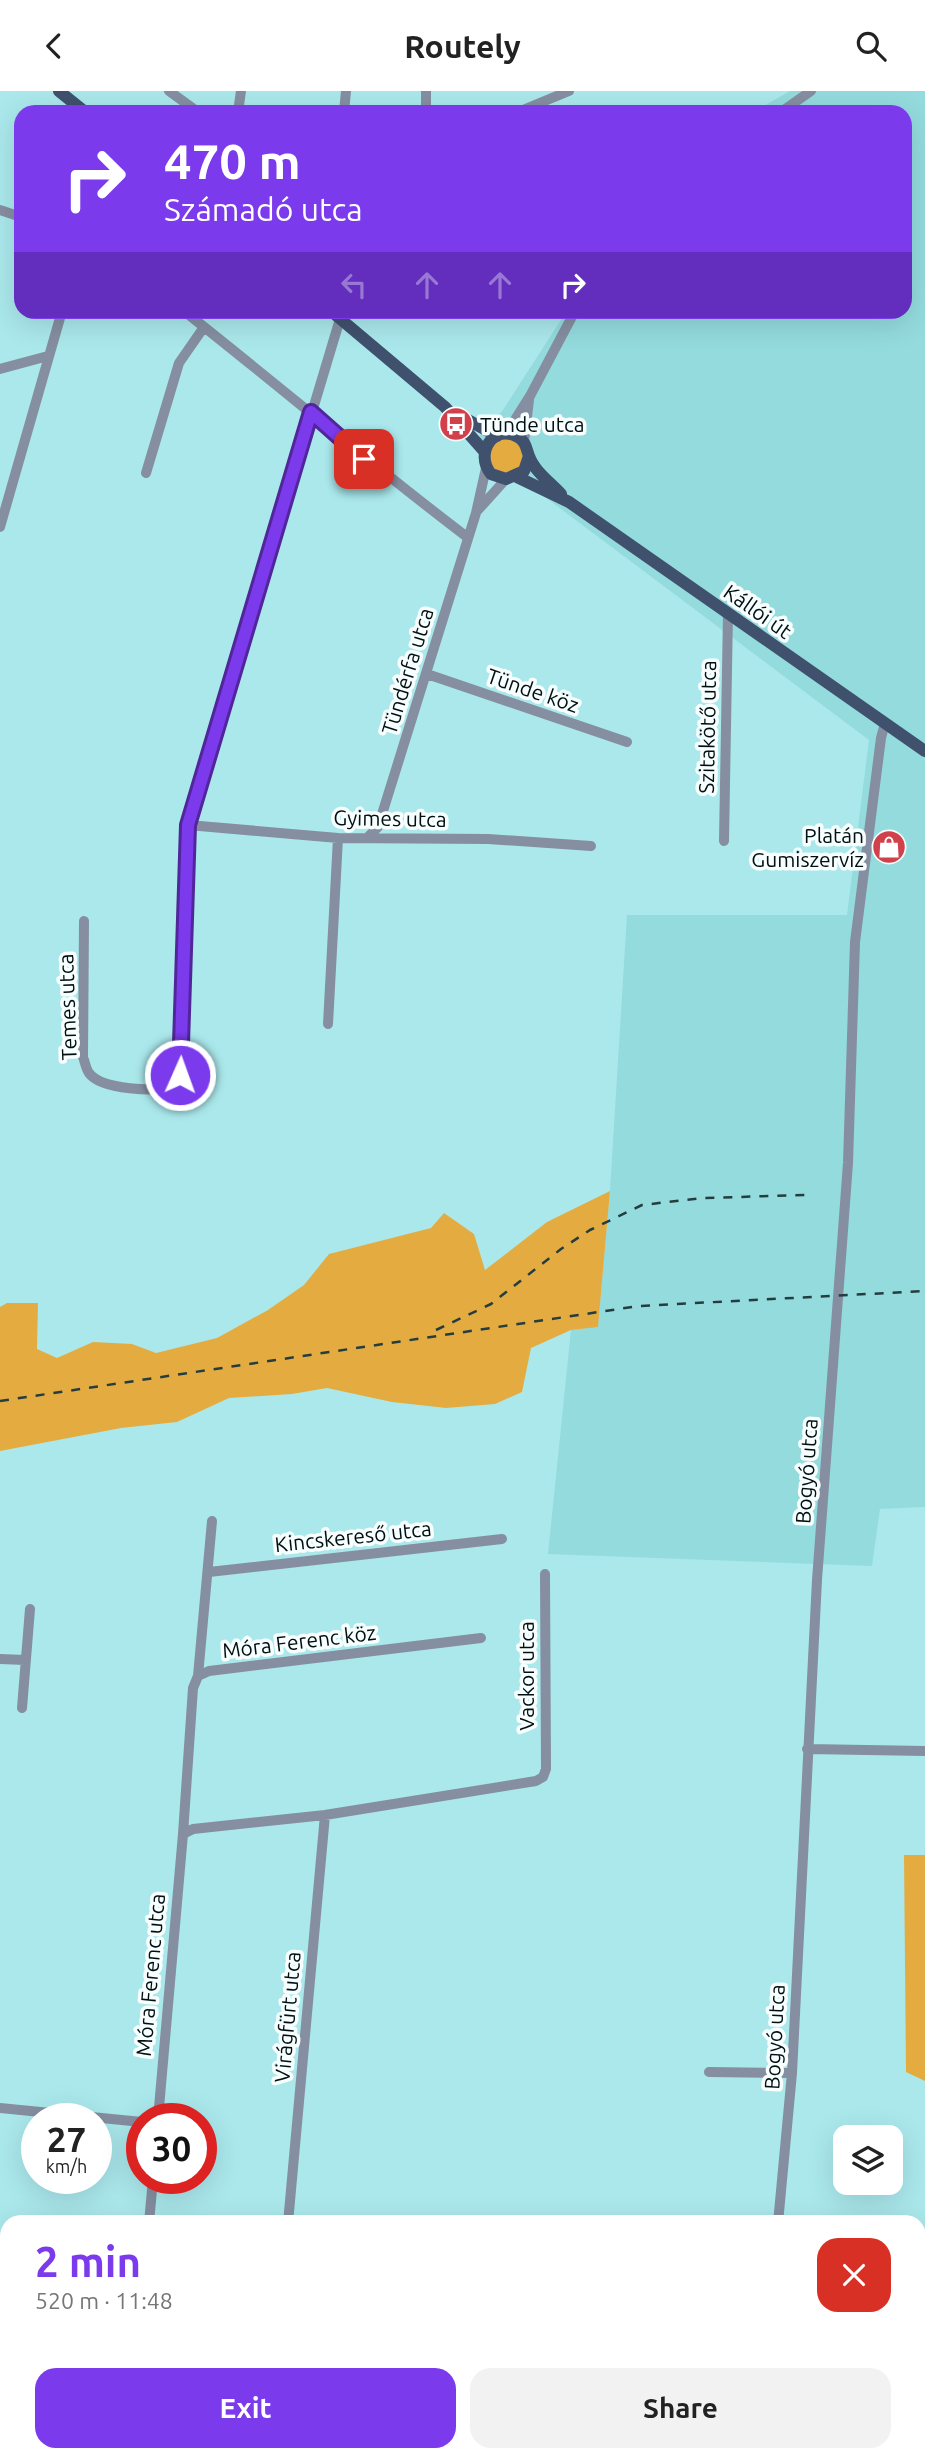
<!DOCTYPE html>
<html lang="en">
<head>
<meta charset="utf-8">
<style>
	body { margin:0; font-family:Ubuntu,sans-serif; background:#f2f2f2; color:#222; height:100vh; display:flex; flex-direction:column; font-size:26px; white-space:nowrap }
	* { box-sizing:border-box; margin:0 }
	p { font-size:23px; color:#767676 }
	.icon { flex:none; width:38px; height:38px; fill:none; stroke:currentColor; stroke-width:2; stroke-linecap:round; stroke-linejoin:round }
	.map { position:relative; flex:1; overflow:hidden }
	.side { position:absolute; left:0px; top:2124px; width:926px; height:247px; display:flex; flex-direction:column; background:#fff; border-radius:21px 21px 0 0; box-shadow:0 7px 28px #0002 }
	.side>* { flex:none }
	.top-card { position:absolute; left:14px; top:14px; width:898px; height:214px; border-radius:21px; box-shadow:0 7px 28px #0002; background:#7c3aed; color:#fff; overflow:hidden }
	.fabs { position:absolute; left:833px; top:2034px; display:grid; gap:14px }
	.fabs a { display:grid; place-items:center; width:70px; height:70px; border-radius:14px; background:#fff; box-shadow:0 7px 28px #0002; font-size:35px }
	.speed { position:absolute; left:21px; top:2012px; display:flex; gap:14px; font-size:35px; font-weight:700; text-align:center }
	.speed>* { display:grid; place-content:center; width:91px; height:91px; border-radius:50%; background:#fff; box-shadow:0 7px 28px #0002; line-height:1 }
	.speed small { font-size:18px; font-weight:400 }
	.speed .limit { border:10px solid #d22; background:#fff; color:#111 }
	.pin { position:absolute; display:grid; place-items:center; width:60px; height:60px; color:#fff; margin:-30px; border-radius:14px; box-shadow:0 4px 10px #0006 }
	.me { position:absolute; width:77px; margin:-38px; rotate:2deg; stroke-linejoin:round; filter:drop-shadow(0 0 5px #0008) }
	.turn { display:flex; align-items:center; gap:24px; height:147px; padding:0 35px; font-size:32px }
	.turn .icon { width:91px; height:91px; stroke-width:2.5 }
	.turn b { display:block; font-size:49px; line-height:60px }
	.lanes { display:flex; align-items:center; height:66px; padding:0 35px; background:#0003; justify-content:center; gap:35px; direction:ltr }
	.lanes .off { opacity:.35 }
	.round { display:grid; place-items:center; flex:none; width:74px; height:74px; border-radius:21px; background:#f2f2f2 }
	.headline { display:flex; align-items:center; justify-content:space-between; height:119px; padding:0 35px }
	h1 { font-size:42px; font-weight:700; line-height:52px; color:#7c3aed }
	.primary-button { display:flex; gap:14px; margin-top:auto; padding:14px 35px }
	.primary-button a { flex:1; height:80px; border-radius:21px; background:#7c3aed; color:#fff; font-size:28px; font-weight:700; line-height:80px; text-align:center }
	.primary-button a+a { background:#f2f2f2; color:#222 }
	header { display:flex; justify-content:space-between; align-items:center; height:91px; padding:0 35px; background:#fff; font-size:32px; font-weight:700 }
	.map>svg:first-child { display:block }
	.built { fill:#94dbde }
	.green { fill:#e4ac40 }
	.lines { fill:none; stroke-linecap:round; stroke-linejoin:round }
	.minor { stroke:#858fa1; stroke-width:10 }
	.major { stroke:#40516e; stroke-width:12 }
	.rail { stroke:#243d40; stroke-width:2.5; stroke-dasharray:9 9; stroke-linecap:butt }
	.route-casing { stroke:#51269a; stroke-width:18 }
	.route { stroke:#7c3aed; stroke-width:12 }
	.labels { text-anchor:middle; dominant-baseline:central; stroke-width:7; stroke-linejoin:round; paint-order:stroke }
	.poi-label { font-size:21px; fill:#001012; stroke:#f8fefe; text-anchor:start }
	.street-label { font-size:21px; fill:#001012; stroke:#f8fefe }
</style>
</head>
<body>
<header><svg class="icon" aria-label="back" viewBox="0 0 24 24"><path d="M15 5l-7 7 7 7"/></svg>Routely<svg class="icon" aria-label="search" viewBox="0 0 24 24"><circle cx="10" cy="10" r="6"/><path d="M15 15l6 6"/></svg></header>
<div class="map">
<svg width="925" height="2370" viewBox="0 0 925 2370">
	<rect width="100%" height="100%" fill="#aae8ec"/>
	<!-- built -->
	<path class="built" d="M790 0H925V1416L880 1418 872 1475 548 1463 571 1239 598 1235 610 1100 627 824H847L869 649 473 352 503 319 566 221 905 220V21H753Z
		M919 2302H925V2370H740V2364H919Z"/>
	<!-- green -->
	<path class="green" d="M489 365a17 17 0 1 1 34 0a17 17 0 1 1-34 0Z
		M610 1100 598 1236 571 1239 531 1257 522 1301 495 1313 446 1317 392 1311 327 1297 292 1303 229 1307 177 1331 121 1337 0 1360V1216L7 1212H38L37 1258 57 1267 93 1251 132 1253 156 1262 217 1247 268 1219 304 1194 329 1163 431 1137 444 1122 474 1143 485 1179 547 1131Z
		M904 1764H925V1990L906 1981Z"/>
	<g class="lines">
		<!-- minor -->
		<path class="minor" d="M169 0 198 21
			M238 21 241 0
			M344 21 346 0
			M426 21V0
			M518 21 569 0
			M781 21 811 0
			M0 119 21 126
			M184 220C279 295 371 373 467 446
			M0 278 48 265
			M506 343 530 305 575 220
			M524 351 529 309
			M146 382 179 272 204 236
			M478 419 506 388
			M0 436 62 220
			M427 583 627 651
			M188 734 338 747 488 748 591 755
			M369 745 378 736 476 422 486 377
			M724 750 728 522
			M84 830 83 966C85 971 86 978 89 982 101 999 157 1001 175 996L180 984 188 734 340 228
			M328 933 338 747
			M209 1481 502 1448
			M0 1568 25 1569
			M198 1585 212 1430
			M22 1617 30 1518
			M807 1658 925 1660
			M183 1743 193 1738 325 1724 536 1690 543 1686 546 1678 545 1483
			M709 1981 792 1982
			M0 2017 142 2031
			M158 2028 183 1743 193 1597 198 1585 209 1580 481 1547
			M149 2132 153 2088
			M288 2132 325 1724
			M778 2132 792 1982 817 1489 848 1072 855 851 881 647 885 632
			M619 2364 620 2370
			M128 2370 129 2364
			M267 2370 268 2364
			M470 2370V2364
			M586 2370 587 2364"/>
		<!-- major -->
		<path class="major" d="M59 0 85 21
			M331 220 445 316 484 360
			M457 323 497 345
			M529 365 524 380 506 388 491 383C474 362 494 332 518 346 526 351 526 357 529 365 534 380 551 392 561 403
			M517 386 569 411 925 660"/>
		<!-- rail -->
		<path class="rail" d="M436 1239 491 1213 561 1158 590 1139 642 1114 703 1107 806 1104
			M0 1310 639 1215 925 1200"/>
	</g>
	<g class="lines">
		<!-- route casing -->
		<g class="route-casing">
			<path id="route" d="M180 984 188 734 311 321 364 368"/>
		</g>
		<!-- route -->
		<use href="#route" class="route"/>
	</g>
	<!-- icons -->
	<defs>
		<g id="bus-disc" transform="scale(1.75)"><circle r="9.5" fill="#d1414c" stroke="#f8fefe"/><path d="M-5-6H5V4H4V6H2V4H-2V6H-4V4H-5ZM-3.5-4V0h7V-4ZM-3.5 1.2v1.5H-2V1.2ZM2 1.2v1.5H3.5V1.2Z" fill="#fff"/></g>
		<g id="shop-disc" transform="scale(1.75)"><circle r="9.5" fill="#d1414c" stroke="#f8fefe"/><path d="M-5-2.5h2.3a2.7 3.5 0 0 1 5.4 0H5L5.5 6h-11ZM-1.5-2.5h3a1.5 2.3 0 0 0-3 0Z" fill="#fff"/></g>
	</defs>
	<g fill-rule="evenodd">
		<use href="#bus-disc" x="456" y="333"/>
		<use href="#shop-disc" x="889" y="756"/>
	</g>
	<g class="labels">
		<!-- poi labels -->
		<g class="poi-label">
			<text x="480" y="333">Tünde utca</text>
			<text x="864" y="744" text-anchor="end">Platán<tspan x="864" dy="24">Gumiszervíz</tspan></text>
		</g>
		<!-- street labels -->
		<g class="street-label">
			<text transform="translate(758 520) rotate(35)">Kállói út</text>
			<text transform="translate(407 580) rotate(-73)">Tündérfa utca</text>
			<text transform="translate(533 599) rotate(19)">Tünde köz</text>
			<text transform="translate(707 636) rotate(-89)">Szitakötő utca</text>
			<text transform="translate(390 727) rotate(1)">Gyimes utca</text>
			<text transform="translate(67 916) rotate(-92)">Temes utca</text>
			<text transform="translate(806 1380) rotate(-86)">Bogyó utca</text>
			<text transform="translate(353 1445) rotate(-6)">Kincskereső utca</text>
			<text transform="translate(299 1550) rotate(-7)">Móra Ferenc köz</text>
			<text transform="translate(526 1585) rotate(-90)">Vackor utca</text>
			<text transform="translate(150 1884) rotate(-85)">Móra Ferenc utca</text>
			<text transform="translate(287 1926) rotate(-85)">Virágfürt utca</text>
			<text transform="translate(774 1946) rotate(-87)">Bogyó utca</text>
		</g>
	</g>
</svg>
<div class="fabs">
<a><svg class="icon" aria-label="layers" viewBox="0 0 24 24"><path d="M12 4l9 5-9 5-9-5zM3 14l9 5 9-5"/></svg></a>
</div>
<div class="speed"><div>27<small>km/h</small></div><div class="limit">30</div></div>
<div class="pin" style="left:364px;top:368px;background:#d93025"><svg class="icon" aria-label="arrive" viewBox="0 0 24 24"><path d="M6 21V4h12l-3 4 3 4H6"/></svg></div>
<svg class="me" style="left:180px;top:984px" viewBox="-20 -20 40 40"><circle r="17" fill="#7c3aed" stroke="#fff" stroke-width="3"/><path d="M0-11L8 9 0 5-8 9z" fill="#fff"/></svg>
<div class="top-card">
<div class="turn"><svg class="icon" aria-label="right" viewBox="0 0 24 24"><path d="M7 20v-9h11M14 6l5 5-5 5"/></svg><div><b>470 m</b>Számadó utca</div></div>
<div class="lanes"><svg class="icon off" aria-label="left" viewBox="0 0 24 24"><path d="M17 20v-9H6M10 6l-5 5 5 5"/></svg><svg class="icon off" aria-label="ahead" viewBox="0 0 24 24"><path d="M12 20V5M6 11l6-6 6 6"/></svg><svg class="icon off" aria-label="ahead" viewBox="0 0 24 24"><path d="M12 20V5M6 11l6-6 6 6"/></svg><svg class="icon" aria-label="right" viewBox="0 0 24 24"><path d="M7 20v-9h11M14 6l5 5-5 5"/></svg></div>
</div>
<section class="side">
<div class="headline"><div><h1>2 min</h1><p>520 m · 11:48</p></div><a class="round" style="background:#d93025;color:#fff"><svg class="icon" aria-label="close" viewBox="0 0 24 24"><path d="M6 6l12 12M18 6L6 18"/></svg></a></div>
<div class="primary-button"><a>Exit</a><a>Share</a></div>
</section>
</div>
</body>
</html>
